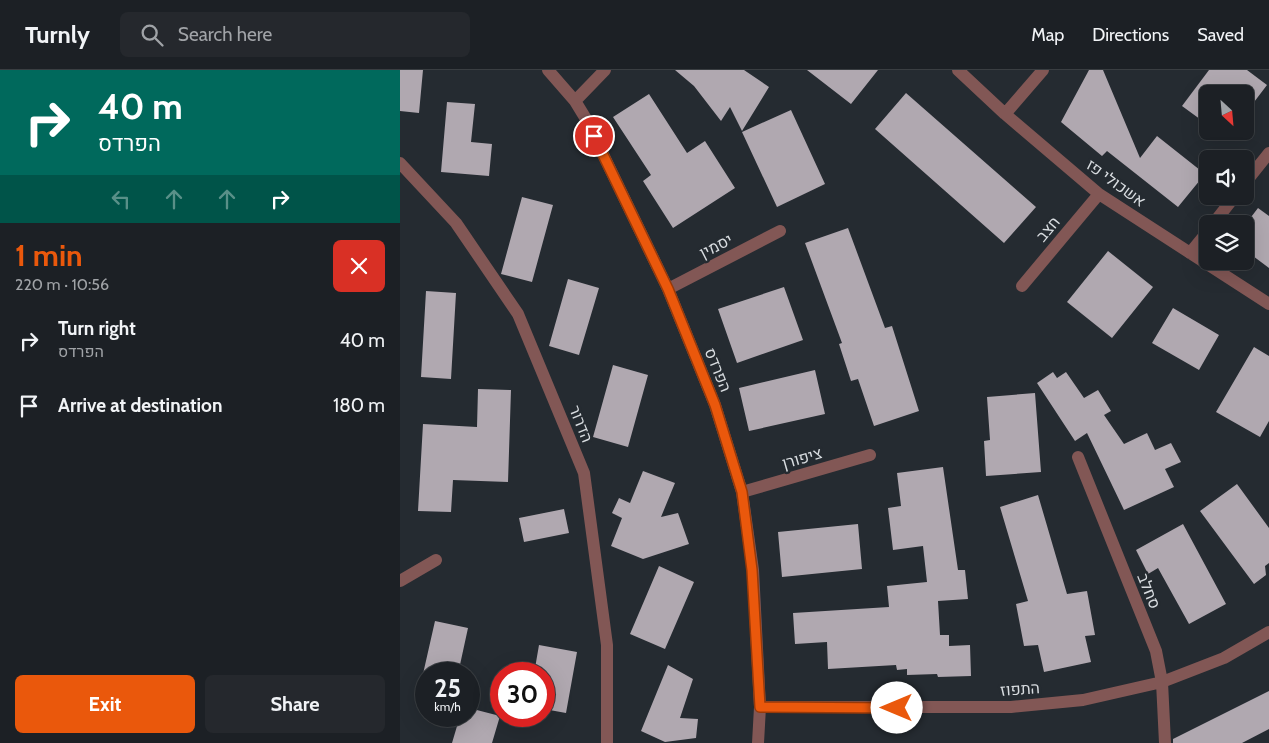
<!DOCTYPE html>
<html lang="en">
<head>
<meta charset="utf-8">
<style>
	body { margin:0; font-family:Cabin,Heebo,sans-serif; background:#25282d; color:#f1f3f6; height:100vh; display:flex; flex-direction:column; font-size:19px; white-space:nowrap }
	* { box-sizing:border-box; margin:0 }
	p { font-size:16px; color:#a0a3a7 }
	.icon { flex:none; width:28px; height:28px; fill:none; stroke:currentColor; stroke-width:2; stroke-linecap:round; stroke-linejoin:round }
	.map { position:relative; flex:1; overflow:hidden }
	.side { display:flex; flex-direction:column; background:#1c2025; width:400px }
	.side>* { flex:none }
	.guide { background:#00695c; color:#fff; overflow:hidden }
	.needle { width:32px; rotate:154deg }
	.buttons { position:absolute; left:799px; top:15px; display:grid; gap:10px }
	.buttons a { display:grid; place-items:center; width:55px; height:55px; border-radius:8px; background:#1c2025; box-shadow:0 5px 20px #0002,0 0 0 1px #3a3e42; font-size:25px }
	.speed { position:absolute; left:15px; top:592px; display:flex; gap:10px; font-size:25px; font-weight:700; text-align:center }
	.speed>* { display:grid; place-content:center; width:65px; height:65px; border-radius:50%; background:#1c2025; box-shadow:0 5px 20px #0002,0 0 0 1px #3a3e42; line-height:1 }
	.speed small { font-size:12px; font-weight:400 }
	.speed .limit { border:8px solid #d22; background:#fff; color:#111 }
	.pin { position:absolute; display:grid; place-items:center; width:42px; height:42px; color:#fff; margin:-21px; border:2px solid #fff; border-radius:50%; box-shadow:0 1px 5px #0007 }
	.me { position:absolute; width:55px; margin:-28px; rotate:270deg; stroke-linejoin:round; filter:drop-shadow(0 0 4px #0008) }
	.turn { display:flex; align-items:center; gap:18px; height:105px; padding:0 15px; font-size:22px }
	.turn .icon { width:65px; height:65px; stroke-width:2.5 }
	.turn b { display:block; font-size:35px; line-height:42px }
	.lanes { display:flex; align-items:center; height:48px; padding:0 15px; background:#0003; justify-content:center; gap:25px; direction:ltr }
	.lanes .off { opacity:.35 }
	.round { display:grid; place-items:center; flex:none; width:52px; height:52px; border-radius:8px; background:#25282d }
	.summary { display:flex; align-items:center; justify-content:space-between; height:85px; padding:0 15px }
	h1 { font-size:30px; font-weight:800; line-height:38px; color:#ea580c }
	.cta { display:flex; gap:10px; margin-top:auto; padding:10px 15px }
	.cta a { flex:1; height:58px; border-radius:8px; background:#ea580c; color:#fff; font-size:20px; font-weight:800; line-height:58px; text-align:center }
	.cta a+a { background:#25282d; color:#f1f3f6 }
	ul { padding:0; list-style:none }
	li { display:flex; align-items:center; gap:15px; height:65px; padding:0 15px }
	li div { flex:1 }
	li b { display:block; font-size:19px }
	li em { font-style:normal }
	header { display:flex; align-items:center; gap:30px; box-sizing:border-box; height:70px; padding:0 25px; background:#1c2025; border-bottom:1px solid #3a3e42 }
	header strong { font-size:24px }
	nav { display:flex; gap:28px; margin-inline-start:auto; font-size:18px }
	.search { width:350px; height:45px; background:#25282d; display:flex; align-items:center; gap:12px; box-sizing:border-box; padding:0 18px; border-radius:8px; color:#a0a3a7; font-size:19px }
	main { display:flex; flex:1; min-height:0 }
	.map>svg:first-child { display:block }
	.building { fill:#b0a8b0 }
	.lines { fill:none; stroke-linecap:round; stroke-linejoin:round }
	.minor { stroke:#825755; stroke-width:12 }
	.route-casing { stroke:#983908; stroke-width:12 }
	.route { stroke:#ea580c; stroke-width:9 }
	.labels { text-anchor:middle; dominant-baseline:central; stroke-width:5; stroke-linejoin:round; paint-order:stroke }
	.street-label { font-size:16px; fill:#d8dce0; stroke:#252b31 }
</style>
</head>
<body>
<header>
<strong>Turnly</strong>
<div class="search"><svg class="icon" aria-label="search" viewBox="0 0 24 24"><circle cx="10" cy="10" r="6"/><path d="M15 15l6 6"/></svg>Search here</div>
<nav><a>Map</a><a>Directions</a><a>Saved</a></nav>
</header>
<main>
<section class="side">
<div class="guide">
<div class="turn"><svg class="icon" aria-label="right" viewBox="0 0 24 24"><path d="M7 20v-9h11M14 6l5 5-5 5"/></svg><div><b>40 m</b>הפרדס</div></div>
<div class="lanes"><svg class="icon off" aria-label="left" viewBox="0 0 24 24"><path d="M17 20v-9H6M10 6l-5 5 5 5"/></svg><svg class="icon off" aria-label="ahead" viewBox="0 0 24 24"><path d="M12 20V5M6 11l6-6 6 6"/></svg><svg class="icon off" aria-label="ahead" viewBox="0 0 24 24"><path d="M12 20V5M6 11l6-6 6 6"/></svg><svg class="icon" aria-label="right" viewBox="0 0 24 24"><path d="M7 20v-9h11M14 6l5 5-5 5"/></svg></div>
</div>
<div class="summary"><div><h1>1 min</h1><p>220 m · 10:56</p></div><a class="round" style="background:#d93025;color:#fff"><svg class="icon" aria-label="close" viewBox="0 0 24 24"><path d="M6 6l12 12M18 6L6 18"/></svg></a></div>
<ul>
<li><svg class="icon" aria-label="right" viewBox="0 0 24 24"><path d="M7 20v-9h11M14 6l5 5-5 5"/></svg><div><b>Turn right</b><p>הפרדס</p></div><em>40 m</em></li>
<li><svg class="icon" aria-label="arrive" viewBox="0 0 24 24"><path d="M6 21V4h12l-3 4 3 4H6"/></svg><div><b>Arrive at destination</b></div><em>180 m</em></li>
</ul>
<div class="cta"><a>Exit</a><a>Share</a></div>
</section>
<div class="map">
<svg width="869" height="673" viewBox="0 0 869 673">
	<rect width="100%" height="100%" fill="#252b31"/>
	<!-- building -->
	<path class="building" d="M0 0H23L19 43 0 41Z
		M275 0H344L369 17 342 61 330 37 321 51 294 16Z
		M407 0H478L451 34Z
		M689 0H703L740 88 757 66 805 104 778 137 707 81 702 86 661 52Z
		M809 0H847L867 15 845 44V24H808V55L782 36Z
		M506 23 636 137 604 173 475 59Z
		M249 24 287 83 305 71 335 118 273 158 243 111 251 105 213 47Z
		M47 32 75 34 71 72 92 74 89 106 41 102Z
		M391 40 425 114 377 137 342 62Z
		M122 127 153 135 132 212 101 204Z
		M858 138 869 146V198L845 180V155Z
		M448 158 485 258 492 256 519 341 474 356 458 309 451 311 439 274 442 273 405 173Z
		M708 181 753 217 712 268 667 232Z
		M168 209 199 218 179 285 149 276Z
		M384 217 403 270 337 293 318 239Z
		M26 221 56 223 51 309 21 307Z
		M773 238 819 265 799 300 752 273Z
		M854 277 869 286V351L860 367 816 342Z
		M213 295 248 305 228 377 193 367Z
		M415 300 425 344 349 361 339 318Z
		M653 302 657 308 666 302 684 328 698 320 711 341 704 345 724 374 747 363 755 380 771 373 781 392 765 399 774 417 724 440 687 363 675 371 637 313Z
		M78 319 111 320 108 412 53 410 51 442 18 441 23 354 77 357Z
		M635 323 641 402 586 406 584 371 590 370 587 327Z
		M543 397 558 500H565L568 529 538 531 540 565H549V576L570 575 571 606 538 607 537 604 507 605V599L497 600 496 595 428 599 427 572 395 574 393 543 489 537 487 516 527 512 523 476 493 480 488 438 501 436 497 403Z
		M243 401 275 413 261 447 278 443 289 474 243 489 211 476 222 448 212 443 219 428 230 433Z
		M837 414 869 458V493L865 496 866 505 854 514 800 441Z
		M638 425 667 524 687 521 695 565 685 566 691 592 644 602 638 575 624 576 616 534 628 531 600 437Z
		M164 439 169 463 124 472 119 448Z
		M458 454 462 499 382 507 378 462Z
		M783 454 826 534 789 554 758 498 748 504 736 480Z
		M259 496 294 512 265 579 230 564Z
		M35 551 68 558 58 604H23Z
		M139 575 177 582 166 643 144 639V604H134Z
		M268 595 293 609 280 648 298 649 296 668 265 672 241 661Z
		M869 621V659L842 673H773V669Z
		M69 638 100 646 92 673H52L60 646H69Z"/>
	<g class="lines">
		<!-- minor -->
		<path class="minor" d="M148 0 175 31 186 49 268 219 315 335 342 422 353 500 360 637 358 673
			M558 0 605 44 699 124 869 234
			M175 31 205 0
			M605 44 643 0
			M0 93 56 153 118 244 184 403 207 575V673
			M845 113 869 83
			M813 154 835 126
			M790 183 808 161
			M622 216 699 124
			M268 219 380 161
			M678 387 756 581 762 612 765 673
			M342 422 470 385
			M0 511 36 490
			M360 637H611L683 630 762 612 824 588 869 562"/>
	</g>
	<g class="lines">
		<!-- route casing -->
		<g class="route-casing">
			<path id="route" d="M194 66 268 219 315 335 342 422 352 500 360 637 497 638"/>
		</g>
		<!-- route -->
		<use href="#route" class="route"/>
	</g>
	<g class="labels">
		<!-- street labels -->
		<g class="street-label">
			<text transform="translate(716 113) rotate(36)">אשכולי פז</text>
			<text transform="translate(648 159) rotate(-50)">חצב</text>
			<text transform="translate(316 176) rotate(-27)">יסמין</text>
			<text transform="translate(318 300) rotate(68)">הפרדס</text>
			<text transform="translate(181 354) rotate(68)">הדרור</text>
			<text transform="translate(402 388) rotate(-16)">ציפורן</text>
			<text transform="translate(749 521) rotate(68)">סחלב</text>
			<text transform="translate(620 619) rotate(-4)">התפוז</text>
		</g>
	</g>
</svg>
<div class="buttons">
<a><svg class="needle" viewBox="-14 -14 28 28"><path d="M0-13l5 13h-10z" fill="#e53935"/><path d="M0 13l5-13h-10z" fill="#a0a3a7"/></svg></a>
<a><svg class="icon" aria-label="sound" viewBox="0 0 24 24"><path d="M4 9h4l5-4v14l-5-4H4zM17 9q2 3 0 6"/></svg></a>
<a><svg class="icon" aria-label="layers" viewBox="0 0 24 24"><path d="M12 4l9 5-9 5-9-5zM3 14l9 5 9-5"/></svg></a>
</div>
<div class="speed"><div>25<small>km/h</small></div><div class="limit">30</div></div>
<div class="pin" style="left:194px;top:66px;background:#d93025"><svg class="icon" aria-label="arrive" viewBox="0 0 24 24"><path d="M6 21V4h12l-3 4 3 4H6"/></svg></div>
<svg class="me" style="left:497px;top:638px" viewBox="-20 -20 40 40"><circle r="19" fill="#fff"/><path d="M0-13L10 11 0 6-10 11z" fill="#ea580c"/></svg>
</div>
</main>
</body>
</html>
